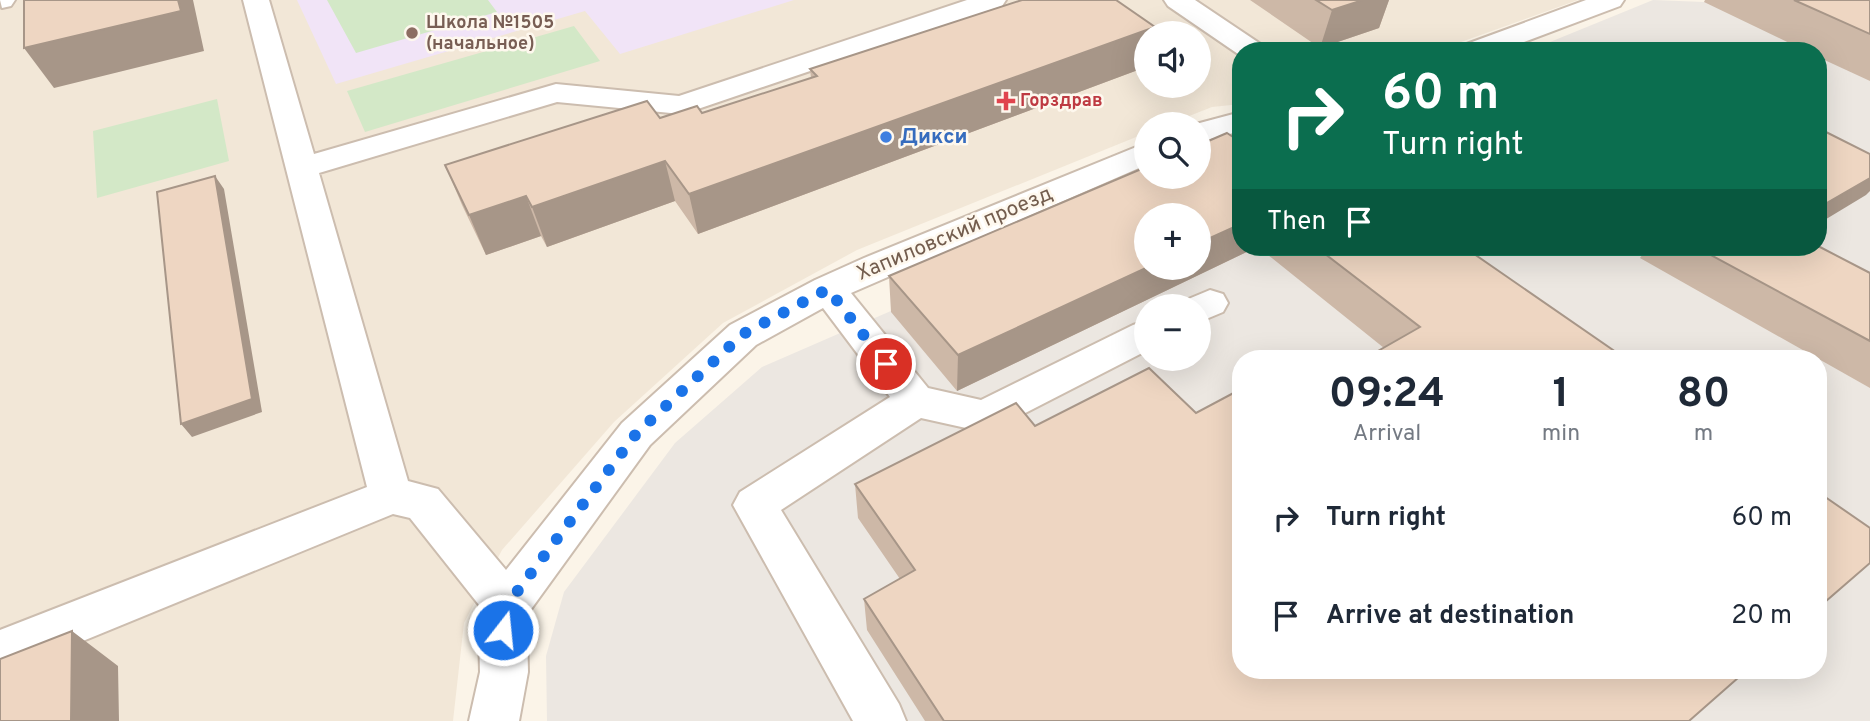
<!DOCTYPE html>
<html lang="en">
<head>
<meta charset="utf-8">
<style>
	body { margin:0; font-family:Overpass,sans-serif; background:#f2f2f3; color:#1f2937; height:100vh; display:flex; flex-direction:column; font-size:26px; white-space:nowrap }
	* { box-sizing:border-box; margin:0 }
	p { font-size:23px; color:#747a83 }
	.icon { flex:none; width:38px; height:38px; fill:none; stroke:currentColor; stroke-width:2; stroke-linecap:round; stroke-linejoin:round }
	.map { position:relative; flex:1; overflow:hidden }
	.drawer { position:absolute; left:1232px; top:350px; width:595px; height:329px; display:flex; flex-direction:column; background:#fff; border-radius:28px; box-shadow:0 7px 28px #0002 }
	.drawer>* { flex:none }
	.guide { position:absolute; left:1232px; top:42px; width:595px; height:214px; border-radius:28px; box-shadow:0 7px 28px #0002; background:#0b6e4f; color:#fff; overflow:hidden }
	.buttons { position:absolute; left:1134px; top:21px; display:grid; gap:14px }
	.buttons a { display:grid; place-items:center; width:77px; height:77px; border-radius:50%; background:#fff; box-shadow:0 7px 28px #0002; font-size:35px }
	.pin { position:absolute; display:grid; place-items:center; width:60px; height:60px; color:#fff; margin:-30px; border:4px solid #fff; border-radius:50%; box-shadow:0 2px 7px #0007 }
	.me { position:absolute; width:77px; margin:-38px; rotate:16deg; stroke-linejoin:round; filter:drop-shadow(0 0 5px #0008) }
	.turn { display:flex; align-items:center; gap:24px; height:147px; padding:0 35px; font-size:32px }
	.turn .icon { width:91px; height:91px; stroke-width:2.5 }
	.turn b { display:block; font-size:49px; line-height:60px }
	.then { display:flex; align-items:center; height:66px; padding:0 35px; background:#0003; gap:14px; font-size:26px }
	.eta { display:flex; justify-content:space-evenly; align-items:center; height:119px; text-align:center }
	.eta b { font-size:42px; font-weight:700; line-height:49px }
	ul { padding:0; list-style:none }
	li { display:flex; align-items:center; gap:21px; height:98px; padding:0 35px }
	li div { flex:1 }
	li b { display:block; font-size:26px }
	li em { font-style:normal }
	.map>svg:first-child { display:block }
	.residential { fill:#f2e7d7; fill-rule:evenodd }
	.industrial { fill:#ece7e1; fill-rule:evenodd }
	.education { fill:#f1e4f7 }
	.green { fill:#d3e8c7 }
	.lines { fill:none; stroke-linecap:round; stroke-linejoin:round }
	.minor-casing { stroke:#ccbdaf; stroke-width:4 }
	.minor { fill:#fff; fill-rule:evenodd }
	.wall { fill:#cdb8a7 }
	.shaded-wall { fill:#a79688 }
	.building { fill:#eed6c2; stroke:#a79688; stroke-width:2 }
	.route { stroke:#1a73e8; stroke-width:12; stroke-dasharray:0 21.6 }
	.education-dot { fill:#8d6e63; stroke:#fef8ee; stroke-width:2.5 }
	.health-dot { fill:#e0444e; stroke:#fef8ee; stroke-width:2.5 }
	.shop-dot { fill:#3f7fe0; stroke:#fef8ee; stroke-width:2.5 }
	.labels { text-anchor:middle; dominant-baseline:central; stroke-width:5; stroke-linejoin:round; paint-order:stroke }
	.far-education-label { font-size:18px; font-weight:bold; fill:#785e54; stroke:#fef8ee; text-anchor:start }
	.far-health-label { font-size:18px; font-weight:bold; fill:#be3a42; stroke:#fef8ee; text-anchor:start }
	.shop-label { font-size:21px; font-weight:bold; fill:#366cbe; stroke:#fef8ee; text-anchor:start }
	.street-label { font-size:21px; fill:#735d4e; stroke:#fef8ee }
</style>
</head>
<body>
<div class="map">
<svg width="1870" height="721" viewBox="0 0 1870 721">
	<rect width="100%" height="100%" fill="#fbf4e8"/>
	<!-- residential -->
	<path class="residential" d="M0 0H1578L1436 51H1241V104L1212 107 1169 124H1146V133L857 250 723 323 614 422 502 550 464 623 453 721H0ZM1146 33H1199V86H1146Z"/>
	<!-- industrial -->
	<path class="industrial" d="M1653 0 1704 2 1709 0H1870V721H547L546 656 564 592 675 443 762 367 1241 159V247H1818V51H1528ZM1146 215H1199V268H1146ZM1146 306H1199V359H1146ZM1241 359H1818V670H1241Z"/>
	<!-- education -->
	<path class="education" d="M297 0H794L620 54 585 11 336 84Z"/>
	<!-- green -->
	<path class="green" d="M327 0H488L497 12 356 53Z
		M574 26 600 61 365 132 347 91Z
		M217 99 229 161 97 198 93 131Z"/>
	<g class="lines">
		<!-- minor casing -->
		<g class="minor-casing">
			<path id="minor" d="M0 0H15L11 6 2 8Z
				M243 0H269L314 154 556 84 679 96 967 0H1006L1002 6 692 111 681 114 557 102 319 173 408 481 438 489 506 570 622 423 730 325 815 280 864 258 1146 143V165L851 293 928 388 981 400 1133 325 1146 321V351L998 427 984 432 921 418 781 510 899 704 906 721H853L733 505 740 492 890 397 823 308 756 345 650 445 529 612 527 630 528 672 519 721H469L480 672 479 630 483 610 410 518 393 514 0 675V630L367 487Z
				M1164 0H1195L1262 45 1266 51H1241V56L1168 6Z
				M1586 0H1624L1620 6 1500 51H1460L1464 45Z
				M1241 112V131L1199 142V124H1196Z
				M1210 290 1223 294 1228 303 1223 312 1199 322V306H1182L1186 300Z"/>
		</g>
		<!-- minor -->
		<use href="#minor" class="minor"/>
	</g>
	<!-- wall -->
	<path class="wall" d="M1250 0H1389L1379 28 1320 48Z
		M1705 0H1870V81L1818 57V51H1806L1704 2Z
		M1155 27 1154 33H1146V67L698 234 675 201 547 247 541 236 486 255 462 205 445 165 660 118 702 113 811 78 810 69Z
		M1241 247H1257L957 391 891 312 889 276Z
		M1258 247H1464L1626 359 1384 348Z
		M1648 247H1818L1870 273V388L1640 258Z
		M1196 413 1689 721H925L867 630 864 599 900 579 858 518 855 484 1035 426Z"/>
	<!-- shaded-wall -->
	<path class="shaded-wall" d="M178 0H193L204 51 54 88 24 48Z
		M1363 0H1389L1379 28 1320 48 1332 10Z
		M1155 27 1154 33H1146V67L698 234 689 194Z
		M665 161 675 201 547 247 532 207Z
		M215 176 224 189 262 412 192 437 181 424Z
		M1870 178V191L1866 195 1818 224V208Z
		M526 196 541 236 486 255 469 215Z
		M1241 224V247H1257L957 391 958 355 1146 268H1199V243Z
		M72 631 118 666 119 721H71Z"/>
	<!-- building -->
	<path class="building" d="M24 0H178L181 11 24 48Z
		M1022 0H1116L1155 27 689 194 665 161 532 207 526 196 469 215 445 165 647 101 660 118 697 106 702 113 817 76 810 69Z
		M1316 0H1363L1332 10Z
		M1794 0H1870V34Z
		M1818 128 1870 154V178L1818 208Z
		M1227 133 1236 139 1241 137V224L1199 243V215H1146V268L958 355 889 276 1146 167V177H1199V145Z
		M215 176 252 399 181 424 157 192Z
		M1818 246 1870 273V341L1696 247Z
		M1316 247H1464L1626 359H1364L1420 327Z
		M1149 368 1196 413 1241 389V670H1747L1689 721H944L864 599 915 570 855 484 1016 403 1035 426Z
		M1818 492 1870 528V563L1818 608Z
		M72 631 71 721H0V659Z"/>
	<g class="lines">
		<!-- route -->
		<path class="route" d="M503 630 507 605 636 434 743 334 828 289 886 364"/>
	</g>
	<!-- markers -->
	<circle class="education-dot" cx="412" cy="33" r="7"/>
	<path class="health-dot" d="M1002.5 90.5h7v7h7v7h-7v7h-7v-7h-7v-7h7z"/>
	<circle class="shop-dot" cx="886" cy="137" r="7"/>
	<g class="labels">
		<!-- far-education labels -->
		<g class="far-education-label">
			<text x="426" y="23">Школа №1505<tspan x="426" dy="21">(начальное)</tspan></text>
		</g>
		<!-- far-health labels -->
		<g class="far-health-label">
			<text x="1020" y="101">Горздрав</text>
		</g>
		<!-- shop labels -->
		<g class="shop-label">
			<text x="900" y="137">Дикси</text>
		</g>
		<!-- street labels -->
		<g class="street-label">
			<text transform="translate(955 234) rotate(-23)">Хапиловский проезд</text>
		</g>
	</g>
</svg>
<div class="buttons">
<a><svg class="icon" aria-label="sound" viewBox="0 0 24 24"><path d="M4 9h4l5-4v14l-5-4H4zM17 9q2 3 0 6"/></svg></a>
<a><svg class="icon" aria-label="search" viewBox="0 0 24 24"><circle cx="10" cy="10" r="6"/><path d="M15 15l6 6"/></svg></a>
<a>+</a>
<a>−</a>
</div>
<div class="pin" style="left:886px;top:364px;background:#d93025"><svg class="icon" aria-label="arrive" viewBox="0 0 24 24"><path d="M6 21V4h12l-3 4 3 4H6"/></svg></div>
<svg class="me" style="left:503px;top:630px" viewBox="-20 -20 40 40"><circle r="17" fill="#1a73e8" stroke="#fff" stroke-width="3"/><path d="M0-11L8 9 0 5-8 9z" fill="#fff"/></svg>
<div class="guide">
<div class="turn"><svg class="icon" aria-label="right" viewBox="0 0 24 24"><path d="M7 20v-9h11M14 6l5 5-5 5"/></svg><div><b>60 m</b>Turn right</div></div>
<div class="then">Then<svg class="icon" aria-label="arrive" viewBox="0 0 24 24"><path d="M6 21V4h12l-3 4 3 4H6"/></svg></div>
</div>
<section class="drawer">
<div class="eta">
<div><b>09:24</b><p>Arrival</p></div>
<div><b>1</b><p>min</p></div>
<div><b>80</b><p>m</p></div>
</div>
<ul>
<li><svg class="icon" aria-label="right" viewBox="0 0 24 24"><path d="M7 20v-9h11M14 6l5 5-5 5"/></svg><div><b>Turn right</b></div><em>60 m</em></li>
<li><svg class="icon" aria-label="arrive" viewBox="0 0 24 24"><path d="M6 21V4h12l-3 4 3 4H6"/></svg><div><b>Arrive at destination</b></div><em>20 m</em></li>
</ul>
</section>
</div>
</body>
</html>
